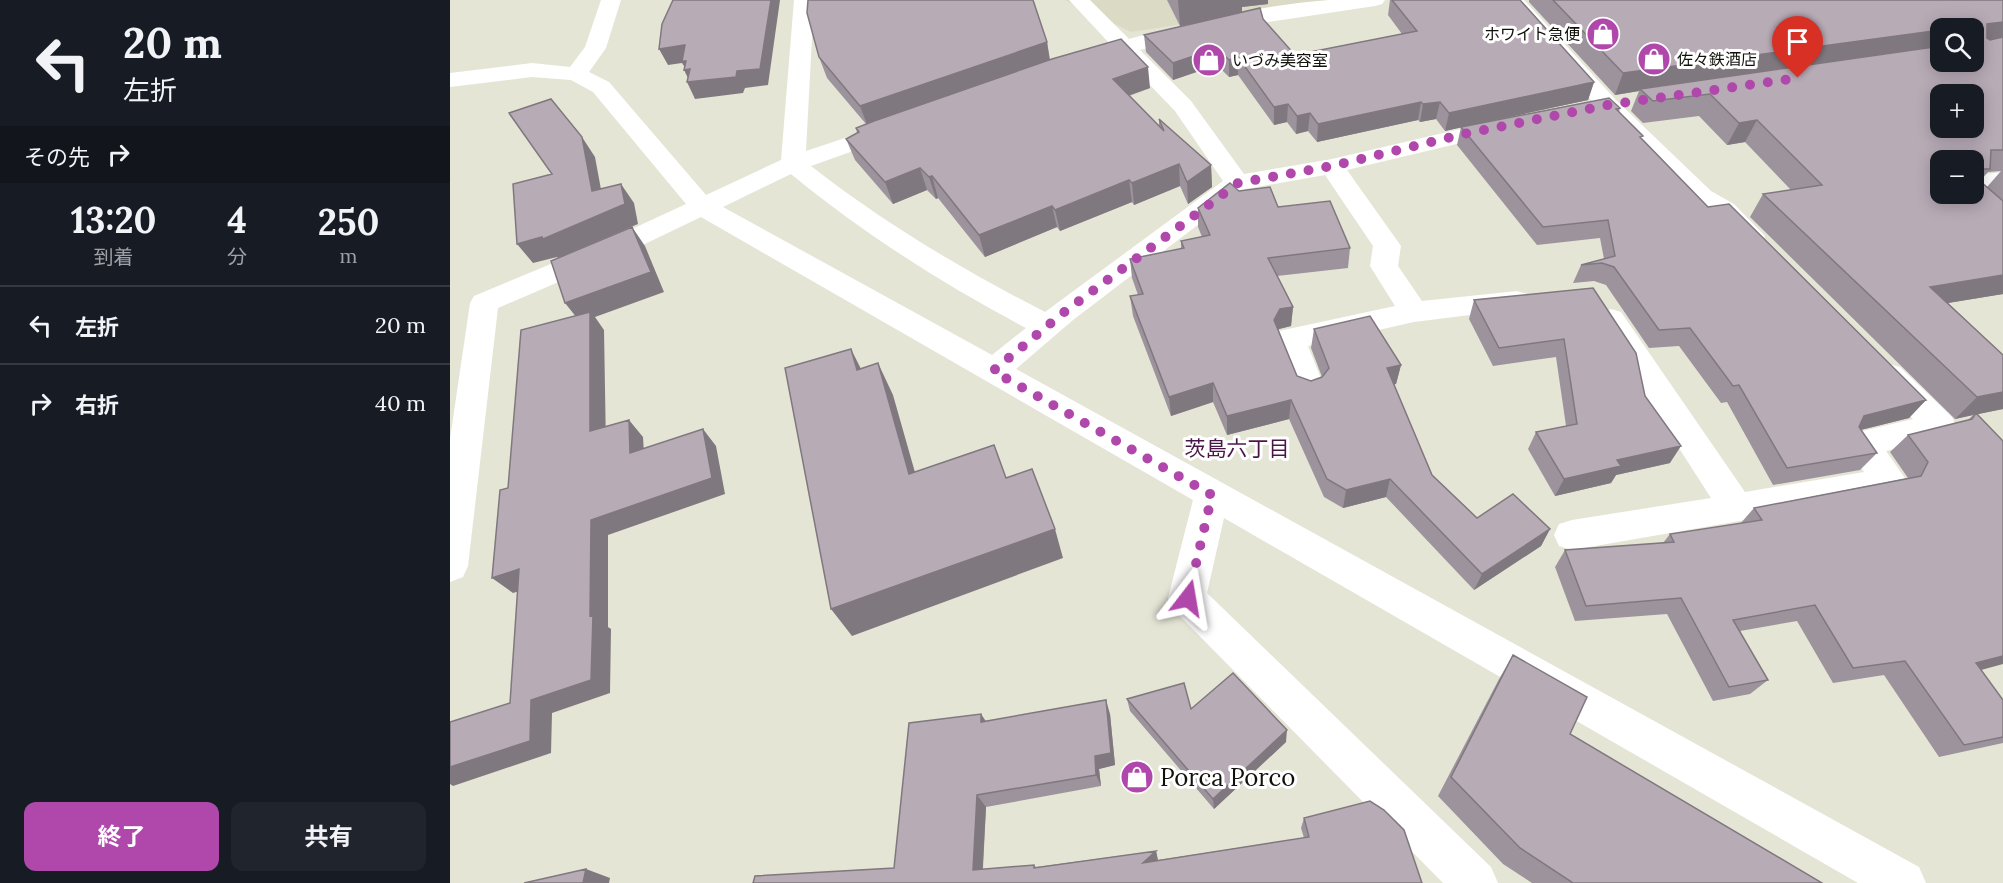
<!DOCTYPE html>
<html lang="ja">
<head>
<meta charset="utf-8">
<style>
	body { margin:0; font-family:Lora,"Noto Sans JP",serif; background:#20242c; color:#f1f3f6; height:100vh; display:flex; flex-direction:column; font-size:22px; white-space:nowrap }
	* { box-sizing:border-box; margin:0 }
	p { font-size:20px; color:#9ea1a6 }
	.icon { flex:none; width:33px; height:33px; fill:none; stroke:currentColor; stroke-width:2; stroke-linecap:round; stroke-linejoin:round }
	.map { position:relative; flex:1; overflow:hidden }
	.side { display:flex; flex-direction:column; background:#171b24; width:450px }
	.side>* { flex:none }
	.guide { background:#171b24; color:#f1f3f6; overflow:hidden }
	.buttons { position:absolute; left:1480px; top:18px; display:grid; gap:12px }
	.buttons a { display:grid; place-items:center; width:54px; height:54px; border-radius:12px; background:#171b24; box-shadow:0 3px 15px #0003; font-size:30px }
	.pin { position:absolute; display:grid; place-items:center; width:51px; height:51px; color:#fff; margin:-62px -26px; border-radius:50% 50% 50% 0; rotate:-45deg; box-shadow:0 0 6px #0007 }
	.pin .icon { rotate:45deg }
	.me { position:absolute; width:66px; margin:-33px; rotate:14deg; stroke-linejoin:round; filter:drop-shadow(0 0 4px #0008) }
	.turn { display:flex; align-items:center; gap:21px; height:126px; padding:0 24px; font-size:27px }
	.turn .icon { width:78px; height:78px; stroke-width:2.5 }
	.turn b { display:block; font-size:42px; line-height:51px }
	.then { display:flex; align-items:center; height:57px; padding:0 24px; background:#0003; gap:12px; font-size:22px }
	.eta { display:flex; justify-content:space-evenly; align-items:center; height:102px; text-align:center }
	.eta b { font-size:36px; font-weight:700; line-height:42px }
	.cta { display:flex; gap:12px; margin-top:auto; padding:12px 24px }
	.cta a { flex:1; height:69px; border-radius:12px; background:#b048ac; color:#fff; font-size:24px; font-weight:700; line-height:69px; text-align:center }
	.cta a+a { background:#20242c; color:#f1f3f6 }
	ul { padding:0; list-style:none }
	li { display:flex; align-items:center; gap:18px; height:78px; padding:0 24px; border-top:2px solid #363941 }
	li div { flex:1 }
	li b { display:block; font-size:22px }
	li em { font-style:normal }
	main { display:flex; flex:1; min-height:0 }
	.map>svg:first-child { display:block }
	.built { fill:#dbdbc5 }
	.lines { fill:none; stroke-linecap:round; stroke-linejoin:round }
	.minor { fill:#fff; fill-rule:evenodd }
	.wall { fill:#9d939d; fill-rule:evenodd }
	.shaded-wall { fill:#80787f }
	.building { fill:#b7abb6; stroke:#80787f; stroke-width:1.5; fill-rule:evenodd }
	.route { stroke:#b048ac; stroke-width:10; stroke-dasharray:0 18 }
	.labels { text-anchor:middle; dominant-baseline:central; stroke-width:6; stroke-linejoin:round; paint-order:stroke }
	.far-poi-label { font-size:16px; fill:#11110c; stroke:#fff; text-anchor:start }
	.neighbourhood-label { font-size:21px; fill:#481747; stroke:#fff }
	.near-poi-label { font-size:24px; fill:#11110c; stroke:#fff; text-anchor:start }
</style>
</head>
<body>
<main>
<section class="side">
<div class="guide">
<div class="turn"><svg class="icon" aria-label="left" viewBox="0 0 24 24"><path d="M17 20v-9H6M10 6l-5 5 5 5"/></svg><div><b>20 m</b>左折</div></div>
<div class="then">その先<svg class="icon" aria-label="right" viewBox="0 0 24 24"><path d="M7 20v-9h11M14 6l5 5-5 5"/></svg></div>
</div>
<div class="eta">
<div><b>13:20</b><p>到着</p></div>
<div><b>4</b><p>分</p></div>
<div><b>250</b><p>m</p></div>
</div>
<ul>
<li><svg class="icon" aria-label="left" viewBox="0 0 24 24"><path d="M17 20v-9H6M10 6l-5 5 5 5"/></svg><div><b>左折</b></div><em>20 m</em></li>
<li><svg class="icon" aria-label="right" viewBox="0 0 24 24"><path d="M7 20v-9h11M14 6l5 5-5 5"/></svg><div><b>右折</b></div><em>40 m</em></li>
</ul>
<div class="cta"><a>終了</a><a>共有</a></div>
</section>
<div class="map">
<svg width="1553" height="883" viewBox="0 0 1553 883">
	<rect width="100%" height="100%" fill="#e5e5d6"/>
	<!-- built -->
	<path class="built" d="M615 0H893L681 32Z"/>
	<g class="lines">
		<!-- minor -->
		<path class="minor" d="M151 0H171L156 48 139 72 159 82 256 195 331 160 344 0H364L356 151 440 123 448 125 452 130 448 135 361 166C434 223 513 270 595 312L773 181 725 111 671 55 635 66 627 65 624 60 627 55 661 45 619 0H640L679 39C740 22 817 4 879 0 898 0 917 0 935 0L932 4 925 6 778 28 690 50 741 101 794 174 882 159 1053 119 1061 121 1065 126 1061 131 897 170 951 246 948 266 972 301 1067 291 1077 294 1081 301 1077 308 964 322 858 346 874 386 869 394 858 398 847 394 825 339 829 331 945 306 920 266 923 246 875 175 795 189 623 320 566 369 1469 867 1476 883H1408L774 518 757 593 1041 867 1048 883H993L724 610 718 598 743 500 251 217 176 253 48 308 18 566 13 577 0 582V439L20 303 24 296 156 241 236 204 143 92 121 80 82 77 0 87V73L82 63 120 67 135 47ZM341 174C414 234 493 284 576 328L542 355 273 207Z
			M1053 0H1074L1166 100 1261 191 1284 204 1315 236 1312 242 1302 245 1292 242 1266 216 1243 203 1150 110Z
			M1553 172V188L1524 191V175Z
			M1161 309 1171 312 1295 492 1414 472 1395 443 1400 434 1463 419 1428 383 1423 375 1428 367 1439 364 1450 367 1502 417 1506 426 1502 435 1436 451 1457 481 1452 491 1440 495 1122 550 1109 546 1104 535 1109 524 1122 520 1261 498 1146 319 1151 312Z"/>
	</g>
	<!-- wall -->
	<path class="wall" d="M717 0H818V4L792 7V12L813 19 845 55 952 34 938 15 940 0H1070L1144 82 1138 100 1017 126 1170 108 1169 112 1192 139 1258 207 1476 400 1459 418 1411 430 1427 453 1410 470 1323 485 1277 402 1271 403 1229 346 1199 348 1156 285 1144 281 1123 283 1131 265 1154 259 1150 238 1087 245 1007 145 1011 127 995 131 986 119 970 122 968 120 867 142 858 131 846 134 837 122 824 125 788 75 779 77 767 65 723 80 696 52 694 35 783 14 730 26Z
		M1079 0H1553V294L1498 303 1553 355V409L1527 414 1531 670 1553 700V743L1489 757 1434 675 1383 683 1347 621 1290 631 1318 680 1300 694 1263 701 1217 614 1125 621 1105 567 1115 550 1213 543 1220 534 1290 524 1304 508 1458 478 1440 452 1458 435 1518 420 1523 415 1505 419 1300 217 1313 194 1341 190 1295 142 1277 145 1249 116 1193 123 1181 111 1189 91 1165 95 1079 2ZM1491 28H1524V62H1491ZM1491 160H1524V194ZM1551 171 1537 187 1530 181 1538 172Z
		M597 42 600 59 700 88 679 96 709 126V119L761 165 762 187 738 204 730 186 684 205 682 202 610 231 607 227 535 257 488 198 486 199 477 190 443 204 405 160 396 139 407 133 406 128 416 124 377 78 369 57Z
		M789 191 828 207 900 248 898 268 827 276 843 307 841 326 829 329 828 330 847 376 861 381 872 377 861 348 864 329 951 365 946 384H944L982 475 1027 518 1100 529 1091 546 1024 590 936 497 893 508 874 497 839 419 777 435 763 402 721 416 683 316 680 296 688 295 682 278 680 259 731 249V241L752 237 748 227V208Z
		M1143 288 1195 396 1220 463 1166 475 1161 483 1105 496 1078 449 1086 432 1116 426 1106 357 1043 366 1019 319 1024 300Z
		M1063 655 1120 734 1372 883H1082L1053 864 988 796 1049 679Z
		M677 699 741 709 836 742 764 809 680 711Z
		M531 714 536 721 660 714 665 765 649 769 651 786 536 807 533 869 584 865 586 867 706 851 708 860 854 838 851 828 854 818 972 883 444 868Z"/>
	<!-- shaded-wall -->
	<path class="shaded-wall" d="M321 0H330L318 85 295 88 293 93 245 99 237 82H240L234 70 236 69 232 63 218 65 209 49 235 45Z
		M728 0H818V4L792 7V13L730 26Z
		M1553 22V41L1524 45 1537 24Z
		M1491 30V50L1190 89 1189 91 1165 95 1173 73Z
		M597 42 600 63 418 127 410 106Z
		M767 48V65L723 80V63Z
		M788 57V75L779 77V60Z
		M698 67 700 88 665 100 663 79Z
		M1144 82 1138 100 995 131 999 113Z
		M971 102 968 120 867 142 868 124Z
		M990 102 986 119 970 122 973 104Z
		M838 104 837 122 824 125V107Z
		M860 113 858 131 846 134 847 116Z
		M1307 120 1295 142 1277 145 1289 123Z
		M132 137 145 157 155 211 142 191Z
		M729 164 730 186 684 205 682 183Z
		M761 165 762 187 738 204 737 182Z
		M470 168 477 190 443 204 435 182Z
		M482 176 488 198 486 199 479 177Z
		M679 180 682 202 610 231 605 210Z
		M171 184 184 203 188 224 108 258 107 257 83 263 67 244Z
		M602 206 607 227 535 257 529 235Z
		M182 227 195 246 214 292 145 317 154 330 156 448 140 431 131 323 115 303Z
		M1553 275V294L1461 309 1480 287Z
		M843 307 841 326 829 329 823 340 824 320 830 309Z
		M401 349 417 381 407 370Z
		M428 363 443 395 474 504 459 474Z
		M951 365 946 384 933 387 937 368Z
		M763 383V402L721 416 719 397Z
		M1553 392V409L1524 415 1526 413 1523 415 1505 419 1527 397Z
		M841 400 839 419 777 435V416Z
		M1476 400 1459 418 1398 433 1414 416Z
		M179 420 193 437 195 470 180 453Z
		M253 429 266 446 275 494 158 535V627L161 629 160 693 102 713 101 753 3 786 0 784V767L81 700 141 520Z
		M1231 446 1220 463 1166 475 1161 483 1105 496 1114 479 1167 460Z
		M940 479 936 497 893 508 896 490Z
		M605 529 613 558 402 636 381 609Z
		M1100 529 1091 546 1024 590 1032 574Z
		M69 569 89 585 63 593 42 578Z
		M1553 656V664L1502 678 1526 663Z
		M656 700 660 714 665 765 649 769 651 786 646 775 645 756Z
		M531 714 539 728 531 722Z
		M837 730 836 742 764 809 763 799Z
		M527 795 536 807 532 879 523 870Z
		M706 851 708 861 693 863Z
		M136 869 160 878 159 883H133Z"/>
	<!-- building -->
	<path class="building" d="M223 0H321L310 69 287 71 286 77 237 82 240 69 234 70 236 61H232L235 45 209 49 212 24Z
		M358 0H583L597 42 410 106 369 57 357 13Z
		M942 0H1070L1144 82 999 113 990 102 973 104 971 102 868 124 860 113 847 116 838 104 824 107 788 57 779 60 767 48 723 63 694 35 810 8 813 19 845 55 967 31Z
		M1103 0H1553V22L1537 24V38L1540 40 1553 37V150H1541L1540 169H1524V160H1491V194H1524V176L1553 201V275L1480 287 1553 355V392L1527 397 1313 194 1372 185 1307 120 1289 123 1260 94 1203 101 1190 89 1491 46V62H1524V28H1491V30L1173 73ZM1491 94H1524V128H1491Z
		M671 39 698 67 663 79 714 131 709 119 761 165 737 182 729 164 682 183 679 180 605 210 602 206 529 235 482 176 479 177 470 168 435 182 396 139 409 132 406 128 424 121 602 59Z
		M1159 98 1170 108 1166 109 1193 136 1190 137 1258 207 1279 204 1476 400 1414 416 1409 427 1427 453 1337 468 1289 385 1283 386 1240 328 1209 330 1164 267 1152 263 1131 265 1165 256 1158 220 1093 227 1011 127Z
		M101 99 132 137 142 191 171 184 175 204 93 239 92 237 67 244 63 184 102 174 59 113Z
		M780 183 789 191 820 187 828 207 880 201 900 248 818 258 843 307 830 309 824 320 847 376 861 381 872 377 879 368 864 329 920 316 951 365 937 368 982 475 1027 518 1063 494 1100 529 1032 574 940 479 896 490 877 479 841 400 777 416 763 383 719 397 680 296 693 294 680 259 734 248 731 241 760 235 748 208Z
		M182 227 201 272 115 303 101 261Z
		M1143 288 1186 353 1195 396 1231 446 1167 460 1171 466 1114 479 1086 432 1127 424 1114 339 1049 348 1024 300Z
		M140 312V431L179 420 180 453 253 429 262 478 141 520 140 616 143 615 141 680 81 700 80 741 0 767V722L60 703 69 569 42 578 50 490 58 488 71 330Z
		M401 349 407 370 428 363 459 474 544 445 556 478 582 469 605 529 381 609 335 368Z
		M1526 413 1553 441V656L1526 663 1553 700V737L1514 745 1455 661 1403 668 1365 605 1283 620 1318 680 1279 687 1231 598 1136 606 1115 550 1224 542 1220 534 1312 520 1304 508 1471 476 1478 462 1458 435 1522 419Z
		M1063 655 1137 697 1120 734 1372 883H1123L1070 848 1001 777Z
		M783 673 837 730 763 799 677 699 734 683 741 709Z
		M656 700 661 753 645 756 646 775 527 795 523 870 584 865V868L706 851 693 863 859 837 854 818 920 801 934 810 954 830 972 883H303L305 876 444 868 459 723 531 714V722Z
		M136 869 133 883H74Z"/>
	<g class="lines">
		<!-- route -->
		<path class="route" d="M738 598 762 495 543 371 613 313 788 183 882 166 1014 134 1158 105 1348 78"/>
	</g>
	<!-- icons -->
	<defs>
		<g id="shop-disc" transform="scale(1.725)"><circle r="9.5" fill="#b048ac" stroke="#fff"/><path d="M-5-2.5h2.3a2.7 3.5 0 0 1 5.4 0H5L5.5 6h-11ZM-1.5-2.5h3a1.5 2.3 0 0 0-3 0Z" fill="#fff"/></g>
	</defs>
	<g fill-rule="evenodd">
		<use href="#shop-disc" x="1153" y="34"/>
		<use href="#shop-disc" x="1204" y="59"/>
		<use href="#shop-disc" x="759" y="60"/>
		<use href="#shop-disc" x="687" y="777"/>
	</g>
	<g class="labels">
		<!-- far-poi labels -->
		<g class="far-poi-label">
			<text x="1130" y="34" text-anchor="end">ホワイト急便</text>
			<text x="1227" y="59">佐々鉄酒店</text>
			<text x="782" y="60">いづみ美容室</text>
		</g>
		<!-- neighbourhood labels -->
		<g class="neighbourhood-label">
			<text x="787" y="448">茨島六丁目</text>
		</g>
		<!-- near-poi labels -->
		<g class="near-poi-label">
			<text x="710" y="777">Porca Porco</text>
		</g>
	</g>
</svg>
<div class="buttons">
<a><svg class="icon" aria-label="search" viewBox="0 0 24 24"><circle cx="10" cy="10" r="6"/><path d="M15 15l6 6"/></svg></a>
<a>+</a>
<a>−</a>
</div>
<div class="pin" style="left:1348px;top:78px;background:#d93025"><svg class="icon" aria-label="arrive" viewBox="0 0 24 24"><path d="M6 21V4h12l-3 4 3 4H6"/></svg></div>
<svg class="me" style="left:738px;top:598px" viewBox="-20 -20 40 40"><path d="M0-17L14 15 0 8-14 15z" fill="#b048ac" stroke="#fff" stroke-width="4"/></svg>
</div>
</main>
</body>
</html>
